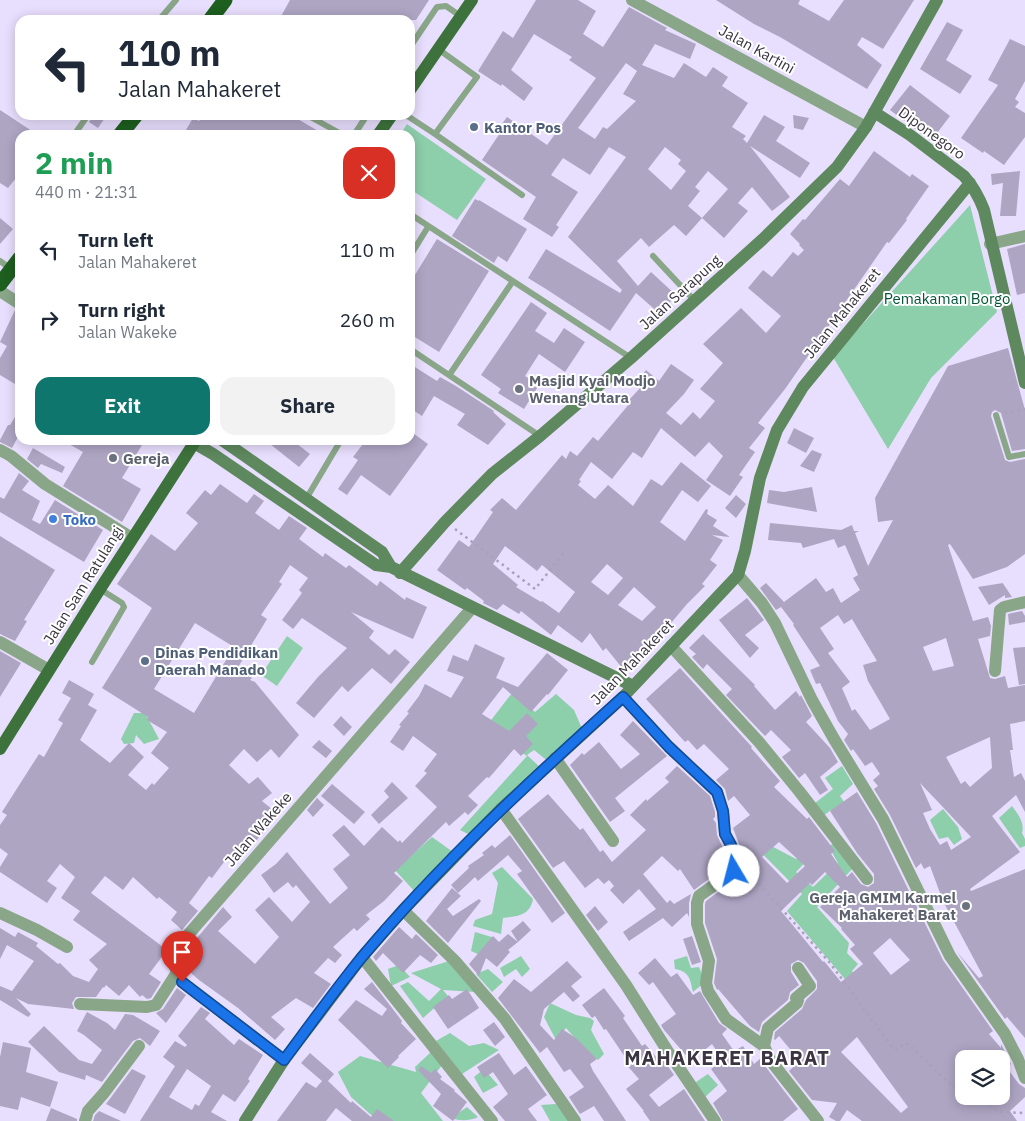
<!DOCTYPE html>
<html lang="en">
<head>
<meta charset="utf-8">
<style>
	body { margin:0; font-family:"IBM Plex Sans",sans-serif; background:#f2f2f3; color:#1f2937; height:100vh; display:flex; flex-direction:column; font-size:19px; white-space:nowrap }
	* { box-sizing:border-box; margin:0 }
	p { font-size:16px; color:#747a83 }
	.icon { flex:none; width:28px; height:28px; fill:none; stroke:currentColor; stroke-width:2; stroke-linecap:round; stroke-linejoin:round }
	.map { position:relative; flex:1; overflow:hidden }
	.sheet { position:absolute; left:15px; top:130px; width:400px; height:315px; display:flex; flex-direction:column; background:#fff; border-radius:15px; box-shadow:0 2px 12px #0003 }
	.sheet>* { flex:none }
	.banner { position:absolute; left:15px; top:15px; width:400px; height:105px; border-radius:15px; box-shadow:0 2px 12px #0003; background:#fff; color:#1f2937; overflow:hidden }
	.controls { position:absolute; left:955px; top:1050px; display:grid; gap:10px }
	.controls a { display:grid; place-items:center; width:55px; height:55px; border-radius:10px; background:#fff; box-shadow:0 2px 12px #0003; font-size:25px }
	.pin { position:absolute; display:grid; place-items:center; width:42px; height:42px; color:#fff; margin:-51px -21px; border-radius:50% 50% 50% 0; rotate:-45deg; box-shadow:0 0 5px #0007 }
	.pin .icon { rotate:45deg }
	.me { position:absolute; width:55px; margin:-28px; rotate:352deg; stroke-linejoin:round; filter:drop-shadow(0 0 4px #0008) }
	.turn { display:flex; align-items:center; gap:18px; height:105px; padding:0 20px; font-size:22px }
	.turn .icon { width:65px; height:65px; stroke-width:2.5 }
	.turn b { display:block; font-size:35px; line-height:42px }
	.round { display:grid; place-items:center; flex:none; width:52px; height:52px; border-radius:15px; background:#f2f2f3 }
	.overview { display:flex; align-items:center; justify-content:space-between; height:85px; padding:0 20px }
	h1 { font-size:30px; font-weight:700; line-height:38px; color:#1e9e55 }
	.primary-button { display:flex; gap:10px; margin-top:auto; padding:10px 20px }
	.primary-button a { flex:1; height:58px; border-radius:15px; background:#0f766e; color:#fff; font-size:20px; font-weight:700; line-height:58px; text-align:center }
	.primary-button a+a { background:#f2f2f3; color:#1f2937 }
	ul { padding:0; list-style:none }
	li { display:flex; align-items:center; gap:15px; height:70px; padding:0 20px }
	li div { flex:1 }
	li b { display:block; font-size:19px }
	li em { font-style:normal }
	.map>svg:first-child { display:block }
	.green { fill:#8dceab }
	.building { fill:#aea5c3; fill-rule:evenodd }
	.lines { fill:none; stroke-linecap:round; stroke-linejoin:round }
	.path { stroke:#a9a1b9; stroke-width:2.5; stroke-dasharray:2.5 4; stroke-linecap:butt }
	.lane { stroke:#8aa689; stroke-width:6 }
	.street { stroke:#8aa689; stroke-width:12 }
	.secondary { stroke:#5e885d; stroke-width:12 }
	.primary { stroke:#3d723c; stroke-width:12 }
	.highway { stroke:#1d5f1e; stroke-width:15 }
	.route-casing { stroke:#114b97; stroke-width:12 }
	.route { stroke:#1a73e8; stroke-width:9 }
	.service-dot { fill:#5c6f8a; stroke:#fff; stroke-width:2 }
	.worship-dot { fill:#6b7280; stroke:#fff; stroke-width:2 }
	.shop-dot { fill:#3f7fe0; stroke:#fff; stroke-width:2 }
	.labels { text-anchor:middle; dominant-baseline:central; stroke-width:4; stroke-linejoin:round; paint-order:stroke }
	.street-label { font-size:15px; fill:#3a3541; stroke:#fff }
	.service-label { font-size:15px; font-weight:bold; fill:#4e5e75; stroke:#fff; text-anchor:start }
	.park-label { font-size:15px; fill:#025435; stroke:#fff }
	.worship-label { font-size:15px; font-weight:bold; fill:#5b616d; stroke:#fff; text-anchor:start }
	.shop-label { font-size:15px; font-weight:bold; fill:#366cbe; stroke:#fff; text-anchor:start }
	.district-label { font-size:20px; font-weight:bold; letter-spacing:1px; fill:#3a3541; stroke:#fff }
</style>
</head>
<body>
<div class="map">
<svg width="1025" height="1121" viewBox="0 0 1025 1121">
	<rect width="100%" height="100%" fill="#e8defd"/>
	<!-- green -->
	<path class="green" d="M407 124 486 179 457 220 410 189V135H400Z
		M970 205 997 312 931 378 888 449 833 357Z
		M287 636 303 648 277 686 261 675Z
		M512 693 535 712 556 694 574 710 583 731 549 762 534 750 527 755 543 770 478 839 460 830 527 756 485 728Z
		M134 713H145L159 739 144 744 136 735 134 743 124 744 121 739Z
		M842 766 853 784 840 796 849 809 837 819 831 810 823 816 815 803 833 789 825 778Z
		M1012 806C1018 814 1025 823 1022 833L1025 839V846L1020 848 999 818Z
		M943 809 958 827 962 839 954 845 948 837 939 839 930 820Z
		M432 837 453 852 416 893 395 870Z
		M762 841 796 859 810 845 814 853 796 872 813 887 838 863 829 847 835 841 853 868 817 907 849 943 847 953 858 964 852 971 864 986 856 992 787 911 802 894 755 846Z
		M502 867 533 899C530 916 517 916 503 918L501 934 473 926 475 920 492 914 498 883 492 873Z
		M475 932 495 938 482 956 471 951Z
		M521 956 530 969 522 977 516 969 504 977 500 968Z
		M687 956 691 968 699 967 705 982 693 992C690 979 690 972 675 969L674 960Z
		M449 961 475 992 443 990 448 996 423 1018 400 986 408 982 429 1001 441 989 411 973Z
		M399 965 410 977 391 986 388 969Z
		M488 969 503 982 492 992 476 974Z
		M550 1003 576 1015 590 1018 594 1021 591 1030 604 1054 598 1060 581 1045 566 1028 556 1040 544 1017Z
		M450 1033 469 1046 484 1043 499 1050 462 1074 436 1041Z
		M431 1052 442 1065 421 1093 443 1121H378L351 1097 338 1072 360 1056 416 1072 415 1067Z
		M484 1069 498 1085 483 1093 474 1077Z
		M708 1074 718 1085 704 1098 696 1082Z
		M556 1104 569 1121H550L541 1105Z
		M467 1107 478 1117C471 1121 458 1121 451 1118Z"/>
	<!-- building -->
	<path class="building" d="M290 0H429L416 20H279Z
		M536 0H578L596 11 583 34 603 47 629 7 667 28 665 30 696 44 690 59 655 44 642 65 674 78 684 63 706 77 713 67 728 77 722 86 748 103 732 127 746 136 743 139 747 143 764 115 785 127 776 141 810 163 800 178 750 146 790 197 772 211 752 187 738 203 748 211 724 238 702 218 686 236 674 225 649 247 641 238 617 261 638 286 651 272 676 295 660 314 636 293 610 331 546 289 528 278 546 249 620 293 622 290 568 237 626 157 609 147 590 175 563 158 551 175 578 192 556 225 559 227 552 237 523 219 536 197 482 160 502 130 499 128 507 117 547 145 596 78 569 60 572 57 534 34 511 70 533 88 524 101 502 84 501 86 478 71 503 31 513 38ZM626 63 637 71 623 94 636 101 607 129 603 127 595 139 578 128ZM665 147 681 160 678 164 686 171 671 190 648 169ZM708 171 728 189 702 218 688 206 700 191 695 187Z
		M716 0H800L798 4 829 21 844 0H914L883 49 862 37 857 45 882 65 867 89 780 37 754 24Z
		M947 22 963 30 946 60 972 76 960 94 920 69Z
		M1010 39 1025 46V81L1015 99 1019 102 1015 107 1025 113V137L1004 165 984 151 983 153 961 138 998 85 988 80Z
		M910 85 950 116 931 141 890 110Z
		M0 110 38 135H20V173L8 188 0 183Z
		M93 115H107L98 128 89 122Z
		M203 115H291L325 135H183L193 118 199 121Z
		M793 115 809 118 803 130 794 128Z
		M874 151 910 177 912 174 929 186 906 219 907 220 889 243 887 242 785 389 758 423 765 428 749 448 755 452 739 475 743 477 730 496 706 480 723 456 709 442 695 457 661 428 642 458 633 452 612 479 591 462 579 480 581 481 578 485 595 499 608 485 633 506 651 479 662 486 681 462 711 486 698 502 682 490 660 522 685 541 706 509 708 510 707 514 717 520 713 526 730 537 712 535 723 540 710 560 717 565 702 584 705 586 687 604 656 641 636 656 637 658 623 669 606 648 603 651 590 633 582 643 558 625 551 635 521 611 519 614 503 604 497 610 483 603 484 601 467 588 465 590 437 570 459 540 469 547 493 512 490 510 502 498 516 510 562 455 566 459 570 451 577 456 593 437 598 441 630 403 628 401 642 386 637 382 646 370 659 381 671 364 694 380 684 394 666 413 681 425 693 412 700 419 715 401 700 389 723 363 703 344 741 308 766 333 781 316 748 288 763 270 772 277 793 252 798 256 804 250 799 245 800 244 790 234 803 219 805 220 840 179 849 186ZM505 546 537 571 542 565 575 592 559 613 542 601 541 602 516 587 518 585 493 564ZM607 564 623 578 608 595 591 582ZM634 587 656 607 642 621 618 605Z
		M1020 171 1016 216H1000L1003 183 992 185 991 174Z
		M475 199 479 201V200L527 229 507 262 498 256 494 263 452 236Z
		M0 218 13 229 0 244Z
		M437 239 489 271 439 352 410 334V283Z
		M1025 244V293L1017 295 1007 249Z
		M531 302 547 313 535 331 554 343 564 328 585 342 565 372 539 354 525 376 539 385 524 409 498 393 501 389 481 375Z
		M15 310 20 312V387L0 375V358L7 346 0 342Z
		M1008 348 1025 410V449L1012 451 1001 413 995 410 992 412 991 416 1005 460 1010 462 1025 459V554L1007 567 973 579 950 544 948 545 973 621 988 617 991 626 990 636 978 639 990 678 995 679 1005 676 1008 688 1025 685V721L1010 724 1013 750H1010L1014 777 1021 773 1025 781V812L1016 795 992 816 1020 852 970 889 971 891 1025 869V1038L1007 1017 1005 1019 957 952 979 978 983 976 943 901 930 866 924 869 921 863 916 868 890 815 874 789 878 786 873 780 880 774 872 762 865 766 853 749 851 751 844 740 848 734 838 721 820 683 816 684 810 670 820 666 793 625 794 624 781 607 776 610 760 588 766 583 784 602 816 578 826 592 833 588 841 603 860 590 853 578 858 575 845 545 838 548 834 539 803 548 801 543 768 540 770 523 841 530 852 525 854 531H859L855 533 868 566 893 520 878 522 875 498 948 366ZM838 615 844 624 852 619 877 661 863 665 868 681 890 719 870 730 855 709 852 711 842 688 850 682 828 653 834 649 820 628ZM946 638 954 666 933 671 923 647ZM990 737 992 768 970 787 965 781 961 784 946 757ZM920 783 940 804 971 837 951 850 947 841 940 845 930 829 923 813 932 810Z
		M410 364 437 381 440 377 456 386 494 411 493 412 506 424 488 445 457 425 465 414 434 396 422 416 410 408Z
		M20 409V433L12 448 0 442V440L8 425H10Z
		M794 428 814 438 806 453 787 443Z
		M410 431 428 444 390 496 361 475 347 495 338 489 358 460 353 457 366 440H410Z
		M62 440H145L122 478 141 489 122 522 63 486 83 452Z
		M265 440H292L310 454 299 467Z
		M33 448 65 467 62 473 41 464 38 468 27 459Z
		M812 450 822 454 814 472 800 466Z
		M19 473 29 481 22 490 40 501 32 520 40 524 55 500 103 530 84 562 0 512V497L4 499Z
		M220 484 247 503 254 494 264 501 255 513 279 530 289 516 307 528 299 539 323 557 325 553 346 568 349 565 377 586 380 581 405 600 406 597 427 607 413 639 351 612 374 631 369 638 389 655 395 649 410 662 391 684 372 668 348 692 342 686 314 718 296 703 318 677 347 648 302 618 293 629 282 620 302 593 299 590 308 578 290 565 279 582 282 584 261 615 267 619 237 669 252 678 250 680 255 682 299 735 279 758 271 749 257 762 244 749 229 765 249 784 258 777 272 793 262 801 279 815 253 844 247 839 233 857 230 854 212 878 209 876 189 903 198 911 182 930 171 920 177 912 159 897 157 899 133 877 123 890 105 876 91 893 167 950 149 974 161 982 151 998 147 999 142 995 140 997 129 985 119 996 106 985 104 988 103 987 96 997H76L72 1003 74 1009 28 1004 16 998 31 1014 28 1017 0 1000V986L12 991 34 961 7 945 0 959V928L15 937 18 932 38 943 36 946 58 964 60 963 73 976 89 982 98 969 89 960 107 944 73 920 80 911 61 898 75 877 60 864 47 881 57 888 47 903 0 872V867L8 854 0 848V825L7 815 2 812 39 754 44 757 63 723 58 720 71 698 62 693 69 680 94 694 88 705 97 710 80 740 110 763 129 743 144 757 128 775 146 790 152 783 154 785 169 768 151 753 167 732 147 720 148 717 102 688 152 608 117 584 151 534 175 551 198 523 186 513 205 490 211 495ZM195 623 234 647 194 713 154 689Z
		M812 487 817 512 767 503 769 490 784 492Z
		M736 495 746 504 736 518 725 508Z
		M0 536 55 570 24 620 27 621 15 641 0 634Z
		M1002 582 1012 597 1005 598V595L989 605 978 587 1003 583Z
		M747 598 764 620 745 635 759 648 750 658 719 620Z
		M1022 611 1025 616V622L1009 625 1008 614Z
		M703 634 755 685 754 686 775 710 796 691 800 697 801 695 812 716 806 722 830 748 838 762 820 777 828 790 820 795 805 773 799 778 782 757 791 750 771 730 765 736 726 695 732 689 707 664 703 669 692 657 696 654 689 648Z
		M475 644 505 658 496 678 518 687 547 653 568 670 548 695 547 694 531 712 503 687 482 714 509 731 527 713 538 724 526 736 533 744 521 756 514 749 489 778 487 777 468 796 478 805 468 815 465 812 449 826 446 822 394 873 403 881 384 901 366 915 370 919 357 931 354 928 333 947 342 955 335 963 328 958 314 973 331 984 313 1008 296 998 271 1017 285 1029 275 1040 238 1008 199 980 183 966 197 949 192 944 223 907 232 917 218 931 255 964 279 937 255 910 269 897 292 922 310 902 296 885 293 888 288 882 274 893 261 875 276 864 287 852 330 904 348 888 333 869 350 855 332 835 344 825 364 846 382 827 398 842 400 840 402 843 437 807 415 786 427 773 424 771 437 754 413 736 403 751 390 742 401 726 399 725 409 713 407 712 419 696 425 684 451 698 464 677 447 671 453 655 468 661Z
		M1025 647V684L1019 685 1013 648Z
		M0 651 21 663 0 697Z
		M680 668 752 747 751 748 780 781 774 787 807 819 809 817 835 851 831 854 847 877 852 872 861 884 868 887 874 883V874L857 853 830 811 857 792 876 823 910 893 908 895 916 905 943 960 993 1031 989 1034 1001 1048V1044L1011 1064 1007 1068 1019 1084 1025 1088V1097L1010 1111 1017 1121H862L847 1110 840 1121H836L829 1117 837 1103 812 1100 789 1071 800 1061 779 1036 775 1040 774 1039 775 1032 802 1009 806 1000 817 989V981L804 963 798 960 791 964V972L799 985 790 992 788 1000 762 1022 759 1032 750 1026 718 989 717 990 714 983 717 959 705 923V904L706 901 741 875 739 844 733 828 750 815 734 796 728 801 725 789 716 780 729 769 704 744 697 750 688 740 685 742 646 699ZM779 842 805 866 787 883 762 857ZM825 872 840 887 820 907 842 928 841 929 855 945 850 949 863 964 841 982 824 961 823 962 781 911 810 883 812 885ZM890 938 910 960 891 975 873 953ZM857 1037 908 1107 901 1113 841 1052ZM964 1059H1001V1096H964Z
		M341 716 352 727 344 736 333 725Z
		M633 721 667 756 615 798 625 811 610 822 570 765 582 753 584 755 599 742 621 769 640 754 620 735Z
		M319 740 332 751 326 758 312 747Z
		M677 766 710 796 715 812V817L713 819 716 823 717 835 723 848 725 867 694 890 680 869 678 871 662 856 643 874 667 903 670 900 674 904 691 894 689 903V917L687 913 672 927 663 918 629 941 623 932 656 909 639 889 623 904 610 890 614 886 609 880 604 884 598 878 585 888 564 861 553 868 518 819 548 794 580 830 583 828 600 852 603 850 612 862 646 830 630 815 646 799 647 801 669 782 665 778Z
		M392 782 408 798 379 824 371 815 389 797 384 791Z
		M332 784 365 812 354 824 321 796Z
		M317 798 324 805 313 817 307 810Z
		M510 835 565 913 552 923 517 874 522 871 508 855 478 881 475 877 458 893 451 885 469 868 468 866 484 855 482 853 492 845 495 848Z
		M452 888 461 896 447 909 453 916 479 899 481 901 448 943 426 921Z
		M595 906 608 922 598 931 586 915Z
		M523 921 531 930 518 942 511 931Z
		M399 927 412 939 416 934 438 955 431 963 420 955 403 973 383 953 376 961 373 957Z
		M508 934 518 942 508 950 510 952 497 967 486 958 479 976 469 964 493 936 499 942Z
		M692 936 701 962 692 965 683 939Z
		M655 958 671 977 677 973 693 995 700 991 719 1023 727 1029 722 1034 734 1051 743 1046 754 1064 761 1058 765 1066 798 1109 783 1121H723L713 1103 727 1091 711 1069 723 1060 712 1044 691 1061 664 1030 661 1025 676 1014 653 982 649 985 638 973Z
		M567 961 582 977 571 986 580 996 573 1002 564 992 544 1009 540 1025 554 1040 562 1029 576 1038 597 1059 590 1064 593 1071 626 1121H604L594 1106 580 1114 569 1097 584 1087 570 1069 564 1072 547 1047 540 1053 498 998 514 979 531 992Z
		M372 982 402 1021 401 1023 416 1039 398 1056 399 1057 388 1068 338 1020 356 1000 382 1016 387 1009 364 989Z
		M177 988 186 995 166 1023 156 1013 163 1009Z
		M604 988 625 1016 623 1018 642 1046 645 1044 658 1059 661 1056 674 1075 649 1095 659 1107 684 1089 705 1121H650L643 1111H644L626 1089 639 1079 624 1062 627 1060 606 1029 604 1030 595 1016 592 1018 582 1005Z
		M467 989 479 1008 448 1029 433 1007 449 995 452 999Z
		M201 1007 210 1013 205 1019 234 1045 239 1039 263 1055 248 1079 250 1081 235 1102 223 1094 211 1112 227 1121H140L175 1066 163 1057 175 1041 185 1047 187 1045 178 1036ZM187 1069 211 1086 199 1106 195 1104 192 1110 169 1097Z
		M87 1012 107 1023 115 1030 125 1014 133 1015 160 1031 150 1046 140 1038 133 1041 102 1082 86 1075 85 1080 59 1072 28 1042 44 1026 79 1060 92 1064 102 1050 84 1035 77 1031Z
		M494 1022 505 1037 495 1046 483 1030Z
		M3 1042 31 1048 26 1072 58 1082 50 1107 21 1097 18 1110 0 1106V1057Z
		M310 1053 334 1074 328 1081 351 1103 352 1101 371 1117 377 1109 394 1121H352L336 1108 326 1121H277L306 1082 316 1088 322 1081 301 1063Z
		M499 1053 514 1075 526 1066 547 1095 528 1109 537 1121H505L493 1107 508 1094 493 1072 484 1078 477 1067Z
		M421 1066 431 1073 435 1069 442 1077 440 1079 455 1090 454 1091 467 1102 453 1121 433 1106 441 1094 418 1070Z
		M132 1069 146 1076 125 1114 106 1104Z
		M51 1108 77 1119V1121H46Z
		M99 1111 121 1121H93L95 1115Z"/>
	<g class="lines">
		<!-- path -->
		<path class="path" d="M1005 413 1025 409
			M455 529 535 589 566 550
			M746 869 830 963 893 1048 897 1049 905 1043 908 1044 953 1087H960L964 1090
			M972 1096 1000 1112 1025 1113"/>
		<!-- lane -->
		<path class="lane" d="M159 20 176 0
			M410 47 437 7 446 6 456 13
			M307 115 343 135
			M406 115 435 134 477 77 438 49
			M435 134 522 195
			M74 135 88 115
			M354 135 367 115
			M20 203V202
			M410 214 631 358
			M410 256 428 227
			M653 256 695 301
			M0 261 11 269
			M410 349 540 436
			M450 374 513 281
			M996 415 1009 457 1025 454
			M306 499 341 440
			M92 662 124 607 122 603 100 589"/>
		<!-- street -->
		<path class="street" d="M632 0 866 127
			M990 244 1025 236
			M0 291 20 304
			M0 450 11 456 45 484 132 538
			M738 575 762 603 775 623 812 700 834 739 883 819 950 956 1005 1034 1018 1059 1025 1078
			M0 642 49 670
			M671 646 759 742 799 791 867 879
			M995 671 1000 610 1004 607 1025 602
			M623 697 669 747 717 792 723 811 725 834 731 845 734 871 699 896 697 903V924L709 961 706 983 708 991 726 1019 764 1046
			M555 758 613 841
			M501 809 626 985 667 1050 715 1121
			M403 910 455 961 505 1019 575 1121
			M0 913 37 930 67 947
			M362 957 492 1121
			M798 968 810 986 796 998 798 1000 797 1003 768 1028 764 1046 771 1061 818 1121
			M80 1004 147 1007 156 1005 176 974
			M284 1060 182 982C169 963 175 954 187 936L472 608
			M85 1121 88 1111 104 1093 139 1046"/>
		<!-- secondary -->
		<path class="secondary" d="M874 112 910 135 964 176C973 186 979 197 984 210L1025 383
			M222 440 382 552 391 567
			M194 443 213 454 376 565 391 567 633 686
			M400 573 445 522 492 474 540 436 631 358 763 239 837 167 866 127 937 0
			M245 1121 284 1060 362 957 403 910 501 809 623 697 738 575 745 551 760 478 777 430 803 387 970 183"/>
		<!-- primary -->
		<path class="primary" d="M410 90 472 0
			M378 135 392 115
			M0 749 100 589 196 440"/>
		<!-- highway -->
		<path class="highway" d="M210 20 225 0
			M120 135 136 115
			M0 284 20 258"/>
	</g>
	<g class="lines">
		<!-- route casing -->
		<g class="route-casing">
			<path id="route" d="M182 982 284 1060C310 1025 335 990 362 957 441 863 532 779 623 697L669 747 717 792 723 811 725 834 731 845 734 871"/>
		</g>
		<!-- route -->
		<use href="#route" class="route"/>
	</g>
	<!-- markers -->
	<g class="service-dot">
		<circle cx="474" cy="127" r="5"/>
		<circle cx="145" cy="661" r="5"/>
	</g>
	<g class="worship-dot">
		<circle cx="519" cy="389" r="5"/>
		<circle cx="113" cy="458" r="5"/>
		<circle cx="966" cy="906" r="5"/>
	</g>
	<circle class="shop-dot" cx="53" cy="519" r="5"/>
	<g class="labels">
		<!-- street labels -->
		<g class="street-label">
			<text transform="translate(757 49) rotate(29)">Jalan Kartini</text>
			<text transform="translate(932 133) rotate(36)">Diponegoro</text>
			<text transform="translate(680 292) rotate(-42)">Jalan Sarapung</text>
			<text transform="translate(842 313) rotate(-51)">Jalan Mahakeret</text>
			<text transform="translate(83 585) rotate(-58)">Jalan Sam Ratulangi</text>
			<text transform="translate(632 662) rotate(-46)">Jalan Mahakeret</text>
			<text transform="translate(258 829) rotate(-49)">Jalan Wakeke</text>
		</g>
		<!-- service labels -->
		<g class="service-label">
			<text x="484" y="127">Kantor Pos</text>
			<text x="155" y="652">Dinas Pendidikan<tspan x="155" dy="17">Daerah Manado</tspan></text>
		</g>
		<!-- park labels -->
		<g class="park-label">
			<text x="947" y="298">Pemakaman Borgo</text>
		</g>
		<!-- worship labels -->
		<g class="worship-label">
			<text x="529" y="380">Masjid Kyai Modjo<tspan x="529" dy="17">Wenang Utara</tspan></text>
			<text x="123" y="458">Gereja</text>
			<text x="956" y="897" text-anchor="end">Gereja GMIM Karmel<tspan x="956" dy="17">Mahakeret Barat</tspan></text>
		</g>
		<!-- shop labels -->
		<g class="shop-label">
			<text x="63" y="519">Toko</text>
		</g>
		<!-- district labels -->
		<g class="district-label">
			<text x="727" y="1057">MAHAKERET BARAT</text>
		</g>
	</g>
</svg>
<div class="controls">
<a><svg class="icon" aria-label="layers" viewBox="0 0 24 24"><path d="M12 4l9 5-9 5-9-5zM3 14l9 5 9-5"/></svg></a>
</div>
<div class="pin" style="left:182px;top:982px;background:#d93025"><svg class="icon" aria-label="arrive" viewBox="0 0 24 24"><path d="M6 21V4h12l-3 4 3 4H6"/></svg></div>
<svg class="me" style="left:734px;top:871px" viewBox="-20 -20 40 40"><circle r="19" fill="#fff"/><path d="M0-13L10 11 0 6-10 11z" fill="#1a73e8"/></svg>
<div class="banner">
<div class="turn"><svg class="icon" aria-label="left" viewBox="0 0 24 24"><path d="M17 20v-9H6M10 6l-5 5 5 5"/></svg><div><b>110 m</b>Jalan Mahakeret</div></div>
</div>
<section class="sheet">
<div class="overview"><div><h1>2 min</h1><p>440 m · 21:31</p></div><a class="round" style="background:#d93025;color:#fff"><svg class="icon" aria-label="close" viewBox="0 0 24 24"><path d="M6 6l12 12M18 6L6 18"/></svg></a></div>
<ul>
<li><svg class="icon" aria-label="left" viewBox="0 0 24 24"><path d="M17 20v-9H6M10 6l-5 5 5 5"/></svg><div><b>Turn left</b><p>Jalan Mahakeret</p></div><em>110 m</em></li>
<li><svg class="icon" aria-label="right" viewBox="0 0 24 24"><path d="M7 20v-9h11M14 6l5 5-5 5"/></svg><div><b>Turn right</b><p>Jalan Wakeke</p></div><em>260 m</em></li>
</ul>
<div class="primary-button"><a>Exit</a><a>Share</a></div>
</section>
</div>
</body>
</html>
